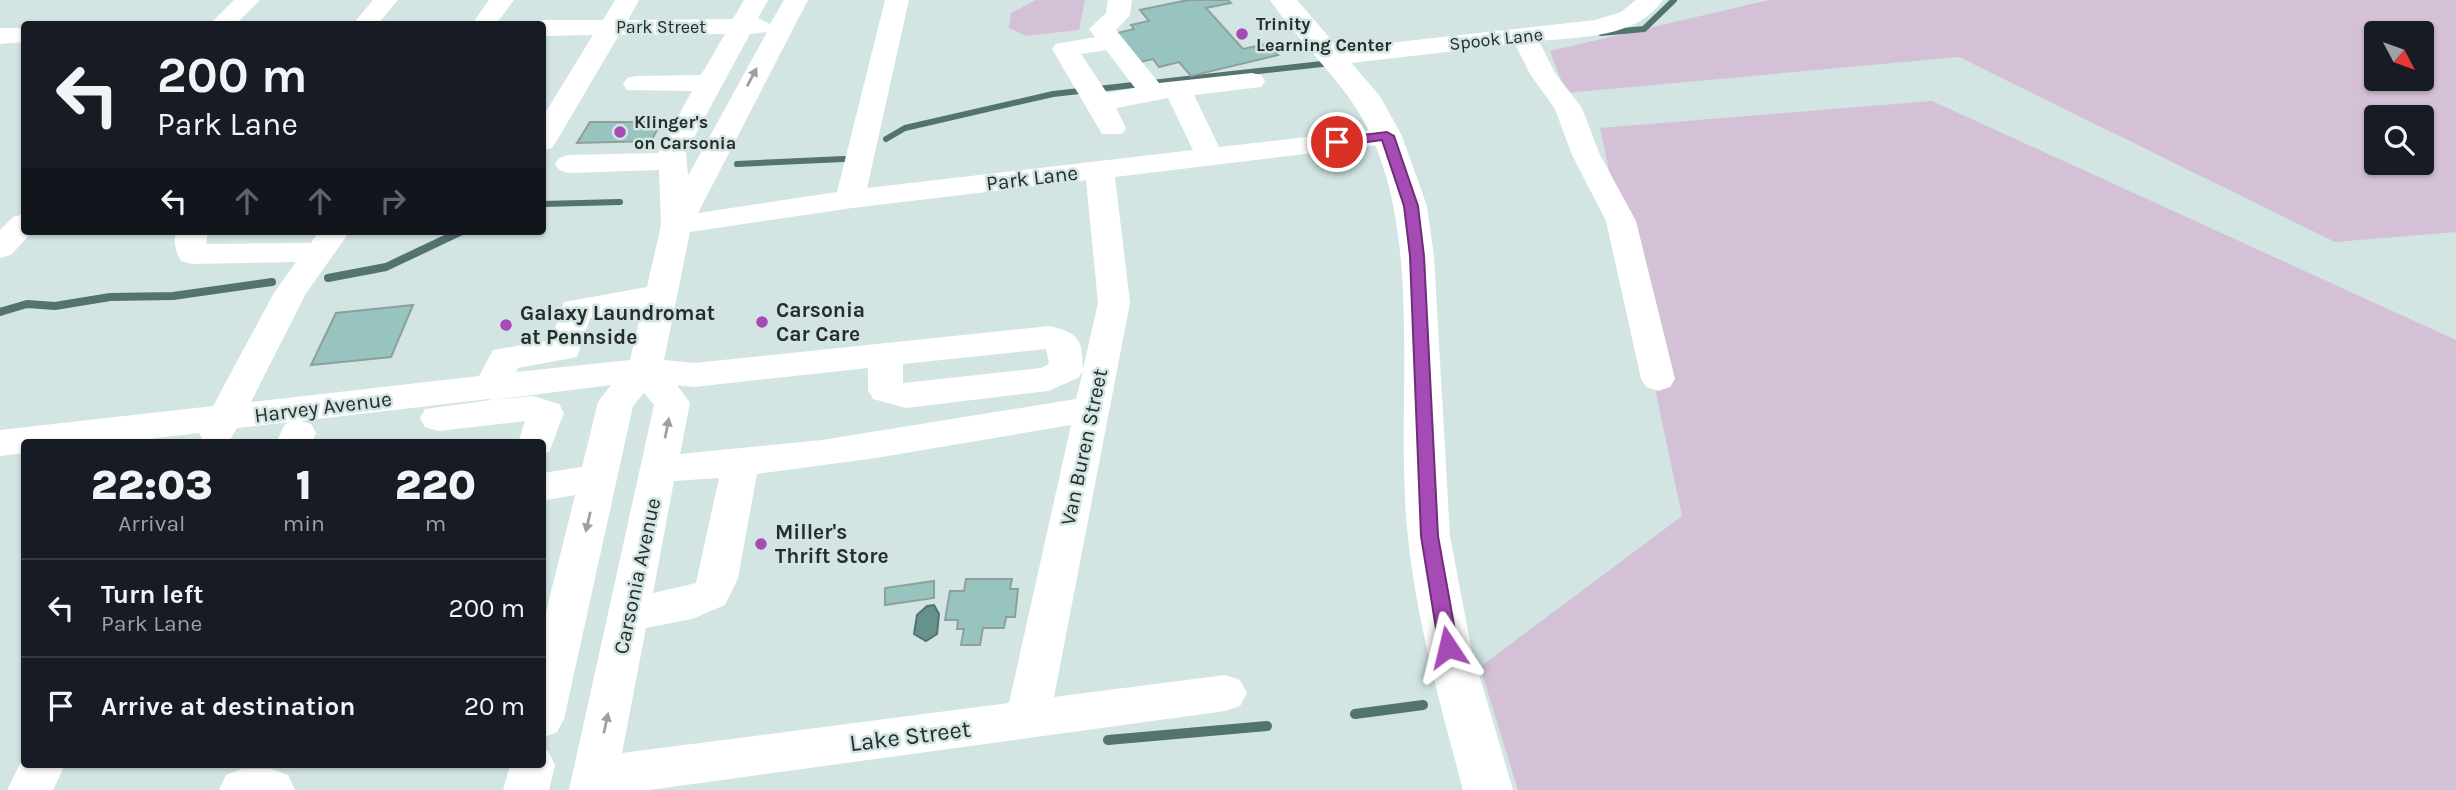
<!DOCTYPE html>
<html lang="en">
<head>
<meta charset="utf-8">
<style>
	body { margin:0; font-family:Karla,sans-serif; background:#20242c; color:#f1f3f6; height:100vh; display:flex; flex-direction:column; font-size:26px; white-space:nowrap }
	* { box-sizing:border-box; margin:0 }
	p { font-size:23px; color:#9ea1a6 }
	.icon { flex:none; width:38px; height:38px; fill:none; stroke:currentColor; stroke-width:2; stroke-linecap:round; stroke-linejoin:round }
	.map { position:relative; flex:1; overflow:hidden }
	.panel { position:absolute; left:21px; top:439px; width:525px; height:329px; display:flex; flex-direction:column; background:#171b24; border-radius:7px; box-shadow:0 2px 5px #0004 }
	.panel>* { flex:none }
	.banner { position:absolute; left:21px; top:21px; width:525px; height:214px; border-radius:7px; box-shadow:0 2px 5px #0004; background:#171b24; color:#f1f3f6; overflow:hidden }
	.needle { width:46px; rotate:131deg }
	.fabs { position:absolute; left:2364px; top:21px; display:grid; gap:14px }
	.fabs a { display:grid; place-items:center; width:70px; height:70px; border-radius:7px; background:#171b24; box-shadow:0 2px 5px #0004; font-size:35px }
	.pin { position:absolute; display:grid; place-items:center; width:60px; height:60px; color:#fff; margin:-30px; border:4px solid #fff; border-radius:50%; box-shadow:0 2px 7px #0007 }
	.me { position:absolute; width:77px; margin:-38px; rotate:350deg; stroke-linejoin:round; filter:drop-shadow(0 0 5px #0008) }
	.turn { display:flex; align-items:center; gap:24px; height:147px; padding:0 21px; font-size:32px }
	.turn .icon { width:91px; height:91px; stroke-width:2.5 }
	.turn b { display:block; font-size:49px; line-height:60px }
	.lanes { display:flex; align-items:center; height:66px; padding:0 21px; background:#0003; justify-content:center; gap:35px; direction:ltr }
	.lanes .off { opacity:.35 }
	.eta { display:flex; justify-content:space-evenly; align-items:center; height:119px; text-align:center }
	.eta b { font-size:42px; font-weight:800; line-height:49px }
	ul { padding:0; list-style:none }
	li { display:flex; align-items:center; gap:21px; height:98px; padding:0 21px; border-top:2px solid #363941 }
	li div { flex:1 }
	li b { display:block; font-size:26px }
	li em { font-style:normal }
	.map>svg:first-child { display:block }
	.green { fill:#d4c1d7; fill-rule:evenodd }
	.water { fill:#66918c; stroke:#53736f; stroke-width:2 }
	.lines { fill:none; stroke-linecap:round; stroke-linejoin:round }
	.stream-far2 { stroke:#53736f; stroke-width:6 }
	.stream-far1 { stroke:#53736f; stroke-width:8 }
	.stream { stroke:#53736f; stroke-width:10 }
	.building { fill:#98c4c0; stroke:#8ea09e; stroke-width:2 }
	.minor { fill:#fff; fill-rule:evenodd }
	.major { fill:#fff; fill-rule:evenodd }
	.oneway { fill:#9da0a0 }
	.route { fill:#a64ab5; stroke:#6c3076; stroke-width:2 }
	.poi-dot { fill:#a64ab5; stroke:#d2e5e3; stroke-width:2.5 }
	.labels { text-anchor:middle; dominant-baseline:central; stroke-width:5; stroke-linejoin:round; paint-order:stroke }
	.far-poi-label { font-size:18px; font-weight:bold; fill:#262d2c; stroke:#d2e5e3; text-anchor:start }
	.far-street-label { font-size:18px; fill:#262d2c; stroke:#d2e5e3 }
	.street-label { font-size:21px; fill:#262d2c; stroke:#d2e5e3 }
	.poi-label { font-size:21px; font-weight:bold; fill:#262d2c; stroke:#d2e5e3; text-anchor:start }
	.near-street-label { font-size:24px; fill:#262d2c; stroke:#d2e5e3 }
</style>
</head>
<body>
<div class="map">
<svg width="2456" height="790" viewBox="0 0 2456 790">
	<rect width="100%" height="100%" fill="#d2e5e3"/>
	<!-- green -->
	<path class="green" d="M1036 0H1085L1079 30 1026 36 1009 28 1011 13Z
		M1769 0H2456V232L2335 242 1959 57 1566 93 1550 51ZM2376 33H2422V79H2376ZM2376 117H2422V163H2376Z
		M1932 101 2456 340V790H1518L1480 667 1682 516 1600 128Z"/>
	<!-- water -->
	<path class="water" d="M934 605 939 614 937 634 926 641 914 634 917 615 927 606Z"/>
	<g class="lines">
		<!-- stream-far2 -->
		<path class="stream-far2" d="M1601 33 1644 29 1674 0
			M886 139 905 128 1053 94 1331 63
			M737 164 844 159
			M542 204 620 202"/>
		<!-- stream-far1 -->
		<path class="stream-far1" d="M328 278 386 267 462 231
			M0 312 27 304 55 306 110 297 173 296 272 282"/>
		<!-- stream -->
		<path class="stream" d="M1355 714 1423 705
			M1108 740 1267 726"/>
	</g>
	<!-- building -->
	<path class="building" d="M1188 0H1228L1231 3 1206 8 1243 49 1266 44 1278 55 1191 76 1179 62 1159 67 1153 59 1136 63 1113 34 1134 29 1131 25 1149 21 1140 10Z
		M590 122H659L661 123 651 141 577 143Z
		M413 305 391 357 311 365 336 313Z
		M966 579H1012L1010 589H1018L1015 617H1006L1004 628H983L980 645H961L964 629H957L958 620H945L950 591H964Z
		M934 581V598L885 605V588Z"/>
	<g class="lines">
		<!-- minor -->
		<path class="minor" d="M234 0H260L236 24H210Z
			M373 0H398L378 24H353Z
			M489 0H514L496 24H472Z
			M615 0H639L628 20 733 19 744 0H768L758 18 770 24 784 0H808L698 213 837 192 885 0H909L867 188 1193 150 1168 98 1116 108 1126 128 1122 134H1102L1052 49 1056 44 1095 37 1089 29 1106 13 1108 0H1132L1130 15 1116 30 1159 83 1252 73 1261 75 1265 81 1261 87 1194 95 1219 147 1387 128 1397 130 1401 136 1397 142 1387 144 1115 177 1130 303 1054 697 1225 675 1240 680 1247 693 1240 706 1225 711 649 790H569L654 405 644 393 633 406 564 719 557 732 542 738V628L575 495 542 501V473L582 467 598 402 611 385 491 400 533 396 559 404 564 413 549 452 542 454V443H518L525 421 438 431 425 427 420 418 425 409 491 400 488 399 301 421 311 424 316 433 312 443H276L285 424 291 422 237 428 228 443 204 442 199 433 114 443H24V453L0 456V430L213 406 274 293 296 262 192 264 181 261C176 253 172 239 177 231H208L206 244 311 243 319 231H350L305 295 251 402 479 376 493 350 551 340 564 302 647 287 661 225 659 170 569 173 559 170 555 164 559 158 569 155 658 153 692 91 627 90 623 84 627 78 636 76 701 75 725 34 619 35 556 142 552 148 542 150V118L593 35 542 36V24H532L542 20H603ZM767 32 688 176 686 152 750 34ZM1106 50 1135 88 1107 93 1081 54ZM1086 180 1098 303 1083 369C1082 339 1080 334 1050 326L694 363 664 360 690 232 852 208ZM642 309 630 360 516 372 518 368 577 357 590 318ZM1046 349 1049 364 1041 368 903 383V364ZM868 368V390L873 399 906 408 1048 391 1078 378 1083 371 1076 399 822 440 680 454 690 403 677 385 694 387ZM1071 425 1009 703 622 753 646 628 692 619 725 605 738 578 757 474 876 458ZM719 478 696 583 653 593 674 481Z
			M1636 0H1663C1637 38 1580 37 1539 41L1555 73 1582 108 1600 155 1636 221 1675 379 1670 387 1658 391 1646 387 1641 379 1606 221 1572 155 1555 109 1530 74 1515 44 1334 65 1325 62 1321 57 1325 52 1334 49 1595 20 1621 12Z
			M0 28H24V42L0 44Z
			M24 214V231H33L11 255 0 258V230L13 217Z
			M542 749 548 751 555 765 549 790H503L510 765H542Z
			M24 756V765H65L53 790H7Z
			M242 769H272L288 775 295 790H219L226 775Z"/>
		<!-- major -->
		<path class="major" d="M1270 0H1297L1380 96 1402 136 1427 206 1434 256 1450 536 1471 647 1513 790H1463C1441 706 1417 624 1408 537 1394 412 1424 250 1371 135 1347 83 1302 47 1270 0Z"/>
	</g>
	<!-- one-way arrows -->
	<defs><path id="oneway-solid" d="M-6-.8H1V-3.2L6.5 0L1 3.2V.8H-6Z" transform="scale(1.75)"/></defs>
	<g class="oneway">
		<use href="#oneway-solid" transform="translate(752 77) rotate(-62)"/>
		<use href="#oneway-solid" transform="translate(667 428) rotate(-79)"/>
		<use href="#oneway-solid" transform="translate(588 522) rotate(103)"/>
		<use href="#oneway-solid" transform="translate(606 723) rotate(-78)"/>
	</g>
	<!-- route -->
	<path class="route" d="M1387 132 1394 136 1418 206 1424 256 1438 536 1458 647 1455 653H1442L1439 647 1421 536 1410 256 1404 206 1382 140 1337 146 1330 142 1337 138Z"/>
	<!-- markers -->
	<g class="poi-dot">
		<circle cx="1242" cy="34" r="7"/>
		<circle cx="620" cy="132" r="7"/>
		<circle cx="762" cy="322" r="7"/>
		<circle cx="506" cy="325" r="7"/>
		<circle cx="761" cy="544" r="7"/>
	</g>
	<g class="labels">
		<!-- far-poi labels -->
		<g class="far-poi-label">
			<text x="1256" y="24">Trinity<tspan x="1256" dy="21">Learning Center</tspan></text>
			<text x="634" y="122">Klinger's<tspan x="634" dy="21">on Carsonia</tspan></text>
		</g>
		<!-- far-street labels -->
		<g class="far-street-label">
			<text x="661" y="27">Park Street</text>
			<text transform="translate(1496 39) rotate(-6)">Spook Lane</text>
		</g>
		<!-- street labels -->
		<g class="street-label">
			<text transform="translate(1032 178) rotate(-7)">Park Lane</text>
			<text transform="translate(323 407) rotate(-7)">Harvey Avenue</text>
			<text transform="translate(1084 447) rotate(-78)">Van Buren Street</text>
			<text transform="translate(637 576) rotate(-78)">Carsonia Avenue</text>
		</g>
		<!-- poi labels -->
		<g class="poi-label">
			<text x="776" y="310">Carsonia<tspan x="776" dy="24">Car Care</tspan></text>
			<text x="520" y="313">Galaxy Laundromat<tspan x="520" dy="24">at Pennside</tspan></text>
			<text x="775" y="532">Miller's<tspan x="775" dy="24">Thrift Store</tspan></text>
		</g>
		<!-- near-street labels -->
		<g class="near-street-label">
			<text transform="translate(910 736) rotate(-7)">Lake Street</text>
		</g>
	</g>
</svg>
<div class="fabs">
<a><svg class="needle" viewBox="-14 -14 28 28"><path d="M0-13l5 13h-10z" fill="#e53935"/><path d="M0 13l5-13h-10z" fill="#9ea1a6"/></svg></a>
<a><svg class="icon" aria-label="search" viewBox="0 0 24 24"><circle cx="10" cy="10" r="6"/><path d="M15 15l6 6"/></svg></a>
</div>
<div class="pin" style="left:1337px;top:142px;background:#d93025"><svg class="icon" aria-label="arrive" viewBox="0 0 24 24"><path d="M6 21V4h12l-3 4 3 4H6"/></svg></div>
<svg class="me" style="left:1448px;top:647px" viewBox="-20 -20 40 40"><path d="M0-17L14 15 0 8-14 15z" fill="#a64ab5" stroke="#fff" stroke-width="4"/></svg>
<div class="banner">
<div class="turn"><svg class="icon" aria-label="left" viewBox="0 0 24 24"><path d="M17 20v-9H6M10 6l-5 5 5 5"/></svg><div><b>200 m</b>Park Lane</div></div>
<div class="lanes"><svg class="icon" aria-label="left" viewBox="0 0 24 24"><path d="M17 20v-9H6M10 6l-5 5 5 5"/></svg><svg class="icon off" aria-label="ahead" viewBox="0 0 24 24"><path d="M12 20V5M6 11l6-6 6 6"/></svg><svg class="icon off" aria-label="ahead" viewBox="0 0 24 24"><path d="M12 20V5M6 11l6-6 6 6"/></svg><svg class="icon off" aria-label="right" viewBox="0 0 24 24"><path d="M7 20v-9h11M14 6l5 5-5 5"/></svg></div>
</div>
<section class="panel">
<div class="eta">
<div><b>22:03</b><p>Arrival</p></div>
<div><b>1</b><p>min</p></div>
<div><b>220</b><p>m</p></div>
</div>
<ul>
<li><svg class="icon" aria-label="left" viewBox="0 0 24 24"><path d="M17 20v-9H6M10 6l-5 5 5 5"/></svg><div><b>Turn left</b><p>Park Lane</p></div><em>200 m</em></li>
<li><svg class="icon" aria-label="arrive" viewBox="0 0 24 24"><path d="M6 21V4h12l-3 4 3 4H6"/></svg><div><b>Arrive at destination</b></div><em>20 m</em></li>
</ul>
</section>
</div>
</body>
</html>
